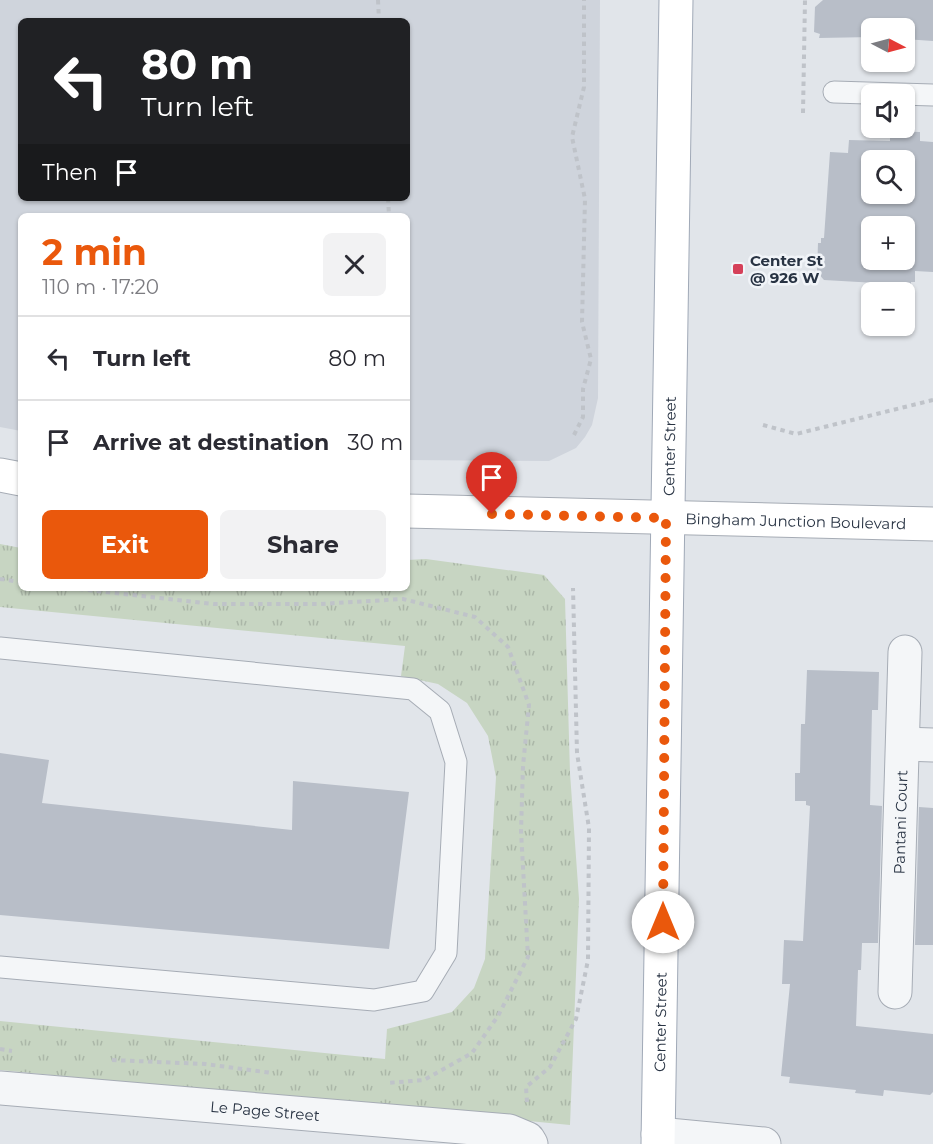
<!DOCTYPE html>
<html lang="en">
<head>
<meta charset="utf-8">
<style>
	body { margin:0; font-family:Montserrat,sans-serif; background:#f2f2f3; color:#2b2b33; height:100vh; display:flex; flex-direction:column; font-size:22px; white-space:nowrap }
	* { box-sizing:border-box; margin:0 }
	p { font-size:20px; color:#7c7c81 }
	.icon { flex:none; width:33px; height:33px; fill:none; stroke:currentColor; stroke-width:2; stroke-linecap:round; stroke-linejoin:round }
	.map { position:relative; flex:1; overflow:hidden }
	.details { position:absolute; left:18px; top:213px; width:392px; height:378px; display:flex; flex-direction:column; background:#fff; border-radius:9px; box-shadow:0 2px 4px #0004 }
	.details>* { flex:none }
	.guide { position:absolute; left:18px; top:18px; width:392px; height:183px; border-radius:9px; box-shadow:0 2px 4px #0004; background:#202124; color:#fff; overflow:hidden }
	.needle { width:39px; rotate:96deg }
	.fabs { position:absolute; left:861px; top:18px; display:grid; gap:12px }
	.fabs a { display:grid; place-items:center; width:54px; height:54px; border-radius:9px; background:#fff; box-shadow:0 2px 4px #0004; font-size:30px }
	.pin { position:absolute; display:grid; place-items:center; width:51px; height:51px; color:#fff; margin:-62px -26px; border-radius:50% 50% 50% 0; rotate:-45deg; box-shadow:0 0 6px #0007 }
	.pin .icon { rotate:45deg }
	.me { position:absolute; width:66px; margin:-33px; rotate:0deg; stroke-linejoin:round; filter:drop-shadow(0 0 4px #0008) }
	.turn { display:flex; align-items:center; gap:21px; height:126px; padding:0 24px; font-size:27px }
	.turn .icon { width:78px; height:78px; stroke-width:2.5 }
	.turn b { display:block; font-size:42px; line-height:51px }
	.then { display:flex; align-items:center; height:57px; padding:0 24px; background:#0003; gap:12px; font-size:22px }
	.round { display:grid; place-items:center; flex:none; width:63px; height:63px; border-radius:9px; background:#f2f2f3 }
	.summary { display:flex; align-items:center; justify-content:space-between; height:102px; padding:0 24px }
	h1 { font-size:36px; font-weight:700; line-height:45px; color:#ea580c }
	.cta { display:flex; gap:12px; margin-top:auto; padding:12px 24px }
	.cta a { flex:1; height:69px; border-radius:9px; background:#ea580c; color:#fff; font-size:24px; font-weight:700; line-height:69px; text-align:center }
	.cta a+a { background:#f2f2f3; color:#2b2b33 }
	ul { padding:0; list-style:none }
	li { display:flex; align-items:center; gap:18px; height:84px; padding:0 24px; border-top:2px solid #e1e1e2 }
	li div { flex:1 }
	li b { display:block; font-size:22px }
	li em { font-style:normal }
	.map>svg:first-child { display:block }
	.built { fill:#cfd4dc; fill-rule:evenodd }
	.grass { fill:url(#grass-tufts) }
	.building { fill:#b8bec8; fill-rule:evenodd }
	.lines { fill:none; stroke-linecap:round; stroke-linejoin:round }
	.lane-casing { stroke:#a6acb5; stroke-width:23 }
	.street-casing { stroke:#a6acb5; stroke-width:35 }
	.secondary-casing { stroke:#a6acb5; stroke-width:35 }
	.primary-casing { stroke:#a0a9b7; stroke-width:35 }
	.path { stroke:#bfc3c9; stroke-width:4; stroke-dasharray:4.5 4.5; stroke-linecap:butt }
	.lane { stroke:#f4f6f8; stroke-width:21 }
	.street { stroke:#f4f6f8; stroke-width:33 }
	.secondary { stroke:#fff; stroke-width:33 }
	.primary { stroke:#fff; stroke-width:33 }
	.route { stroke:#ea580c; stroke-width:10; stroke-dasharray:0 18 }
	.poi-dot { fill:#d54059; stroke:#f1f4f8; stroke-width:2 }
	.labels { text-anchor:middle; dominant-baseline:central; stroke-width:5; stroke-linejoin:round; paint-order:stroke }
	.poi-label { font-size:15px; font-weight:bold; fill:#283343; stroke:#f1f4f8; text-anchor:start }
	.street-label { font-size:15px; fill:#283343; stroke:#f1f4f8 }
</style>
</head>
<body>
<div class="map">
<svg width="933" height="1144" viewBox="0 0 933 1144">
	<defs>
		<pattern id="grass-tufts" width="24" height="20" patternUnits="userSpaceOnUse" patternTransform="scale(1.5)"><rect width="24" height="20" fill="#c7d5c2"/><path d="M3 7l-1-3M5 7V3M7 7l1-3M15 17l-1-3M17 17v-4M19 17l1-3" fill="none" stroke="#abb7a8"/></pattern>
	</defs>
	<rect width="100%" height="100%" fill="#e1e5ea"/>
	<!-- built -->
	<path class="built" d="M0 0H600L598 398 592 425 585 437 576 448 549 461 407 460 406 216H21V431L0 427ZM21 21H406V198H21Z"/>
	<!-- grass -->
	<path class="grass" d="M0 544 21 548V588H406L407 560 426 559 544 575 565 599 570 773 579 899 570 1125 0 1070V1021L385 1059 387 1029 452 1012 474 988 485 959 496 777 488 736 467 703 438 684 401 676 405 646 0 607Z"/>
	<!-- building -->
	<path class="building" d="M823 0H933V41L904 39V28H872V37L819 38 820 34 814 32 815 7Z
		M890 131 920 132V141L933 142V272L915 271V282H911V285L824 280 817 272 818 243H821V238H824L830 152 848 153 849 140 890 141ZM872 160H904V194H872ZM872 226H904V260H872Z
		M807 670 879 672 878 710H872L870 805 882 806 878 943H862L861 970H858L856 1026 933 1034V1092L930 1095 884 1090 883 1096 855 1093 856 1090 789 1083 790 1077 781 1076 790 984H782L784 940 803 941 810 806 806 805V801H795V773H800L801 724H805Z
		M0 753 49 760 42 803 292 830 293 781 409 792 389 949 0 915Z
		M919 807 933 808V945H915Z"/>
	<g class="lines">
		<!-- lane casing -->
		<g class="lane-casing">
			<path id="lane" d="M834 92 933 95
				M0 648 413 689 440 711 456 762 446 953 423 991 374 1000 0 967"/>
		</g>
		<!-- street casing -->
		<g class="street-casing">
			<g id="street">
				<path d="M903 744 933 745"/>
				<path id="s1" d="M895 992 905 652"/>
				<path id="s2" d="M0 1088 509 1131 528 1139 531 1144"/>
				<path d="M658 1134 764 1144"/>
			</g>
		</g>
		<!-- secondary casing -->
		<g class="secondary-casing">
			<g id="secondary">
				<path d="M0 475 21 479"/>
				<path id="s3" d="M406 511 933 524"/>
			</g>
		</g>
		<!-- primary casing -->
		<g class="primary-casing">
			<g id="primary">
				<path id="s4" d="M658 1144 676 0"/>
			</g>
		</g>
		<!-- path -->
		<path class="path" d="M378 0 379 21
			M803 113 805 0
			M388 198 389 216
			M763 425 796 434 933 400
			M574 435 583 417V389L591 359 582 322 585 199 572 137 584 87V0
			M0 579 21 582
			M70 588 214 604H320L403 599 475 617 508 647 529 705 523 766 521 831 528 957 498 1016 472 1053 424 1080 387 1083
			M0 1049 12 1051
			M112 1060 205 1064 272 1073
			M527 1102 526 1087 550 1067 576 1019 588 960 589 828 577 753 573 588"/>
		<!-- lane -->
		<use href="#lane" class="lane"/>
		<!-- street -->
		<use href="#street" class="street"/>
		<!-- secondary -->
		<use href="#secondary" class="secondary"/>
		<!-- primary -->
		<use href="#primary" class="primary"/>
	</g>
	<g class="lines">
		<!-- route -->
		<path class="route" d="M492 514 666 518 663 922"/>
	</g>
	<!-- markers -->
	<rect class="poi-dot" x="732" y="263" width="12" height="12" rx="3"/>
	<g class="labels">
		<!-- poi labels -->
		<g class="poi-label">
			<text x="750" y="260">Center St<tspan x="750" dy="17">@ 926 W</tspan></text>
		</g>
		<!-- street labels -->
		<g class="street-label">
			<text stroke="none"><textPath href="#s4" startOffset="698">Center Street</textPath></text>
			<text stroke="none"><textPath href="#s3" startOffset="390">Bingham Junction Boulevard</textPath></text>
			<text stroke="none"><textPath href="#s1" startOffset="170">Pantani Court</textPath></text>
			<text stroke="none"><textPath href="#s4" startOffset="122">Center Street</textPath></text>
			<text stroke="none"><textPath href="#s2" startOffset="266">Le Page Street</textPath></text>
		</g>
	</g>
</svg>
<div class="fabs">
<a><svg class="needle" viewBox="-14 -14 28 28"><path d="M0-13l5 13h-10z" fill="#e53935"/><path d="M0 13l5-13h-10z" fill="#7c7c81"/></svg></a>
<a><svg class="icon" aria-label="sound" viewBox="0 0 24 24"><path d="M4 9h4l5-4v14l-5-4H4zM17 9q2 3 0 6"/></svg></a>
<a><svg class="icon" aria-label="search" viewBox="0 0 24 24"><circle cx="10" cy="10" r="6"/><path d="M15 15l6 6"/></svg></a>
<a>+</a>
<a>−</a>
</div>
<div class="pin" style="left:492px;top:514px;background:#d93025"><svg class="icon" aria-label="arrive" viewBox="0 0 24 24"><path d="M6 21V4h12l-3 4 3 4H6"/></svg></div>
<svg class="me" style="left:663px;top:922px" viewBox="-20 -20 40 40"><circle r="19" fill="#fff"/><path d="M0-13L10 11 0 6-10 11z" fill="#ea580c"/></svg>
<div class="guide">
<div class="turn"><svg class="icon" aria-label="left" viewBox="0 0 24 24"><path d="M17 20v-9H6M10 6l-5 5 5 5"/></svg><div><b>80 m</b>Turn left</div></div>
<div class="then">Then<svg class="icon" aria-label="arrive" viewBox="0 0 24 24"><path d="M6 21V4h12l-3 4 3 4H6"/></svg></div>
</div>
<section class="details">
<div class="summary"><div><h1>2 min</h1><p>110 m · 17:20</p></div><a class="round"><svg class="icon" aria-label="close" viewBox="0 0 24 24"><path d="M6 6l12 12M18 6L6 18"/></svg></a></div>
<ul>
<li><svg class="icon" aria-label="left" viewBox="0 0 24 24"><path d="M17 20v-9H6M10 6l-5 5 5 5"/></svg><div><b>Turn left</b></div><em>80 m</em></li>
<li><svg class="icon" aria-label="arrive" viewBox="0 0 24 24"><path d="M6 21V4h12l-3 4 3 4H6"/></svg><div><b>Arrive at destination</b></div><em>30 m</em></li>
</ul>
<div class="cta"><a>Exit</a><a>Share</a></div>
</section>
</div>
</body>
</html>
